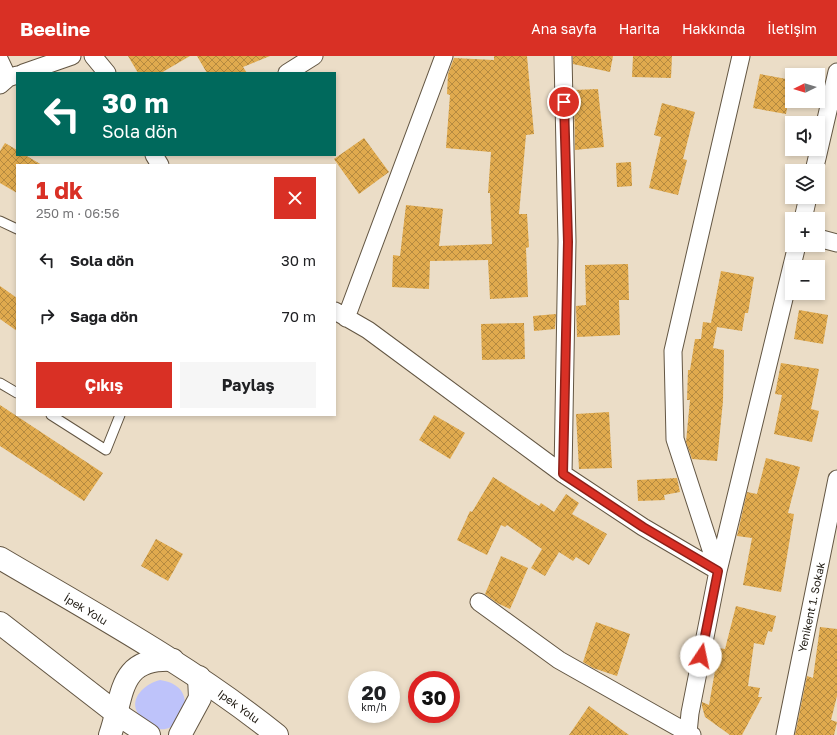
<!DOCTYPE html>
<html lang="tr">
<head>
<meta charset="utf-8">
<style>
	body { margin:0; font-family:"Golos Text",sans-serif; background:#f6f6f6; color:#202124; height:100vh; display:flex; flex-direction:column; font-size:15px; white-space:nowrap }
	* { box-sizing:border-box; margin:0 }
	p { font-size:13px; color:#757577 }
	.icon { flex:none; width:22px; height:22px; fill:none; stroke:currentColor; stroke-width:2; stroke-linecap:round; stroke-linejoin:round }
	.map { position:relative; flex:1; overflow:hidden }
	.details { position:absolute; left:16px; top:108px; width:320px; height:252px; display:flex; flex-direction:column; background:#fff; border-radius:0px; box-shadow:0 2px 6px #0003 }
	.details>* { flex:none }
	.top-card { position:absolute; left:16px; top:16px; width:320px; height:84px; border-radius:0px; box-shadow:0 2px 6px #0003; background:#00695c; color:#fff; overflow:hidden }
	.needle { width:26px; rotate:265deg }
	.controls { position:absolute; left:785px; top:12px; display:grid; gap:8px }
	.controls a { display:grid; place-items:center; width:40px; height:40px; border-radius:0px; background:#fff; box-shadow:0 2px 6px #0003; font-size:20px }
	.speed { position:absolute; left:348px; top:615px; display:flex; gap:8px; font-size:20px; font-weight:700; text-align:center }
	.speed>* { display:grid; place-content:center; width:52px; height:52px; border-radius:50%; background:#fff; box-shadow:0 2px 6px #0003; line-height:1 }
	.speed small { font-size:10px; font-weight:400 }
	.speed .limit { border:6px solid #d22; background:#fff; color:#111 }
	.pin { position:absolute; display:grid; place-items:center; width:34px; height:34px; color:#fff; margin:-17px; border:2px solid #fff; border-radius:50%; box-shadow:0 1px 4px #0007 }
	.me { position:absolute; width:44px; margin:-22px; rotate:11deg; stroke-linejoin:round; filter:drop-shadow(0 0 3px #0008) }
	.turn { display:flex; align-items:center; gap:14px; height:84px; padding:0 20px; font-size:18px }
	.turn .icon { width:52px; height:52px; stroke-width:2.5 }
	.turn b { display:block; font-size:28px; line-height:34px }
	.round { display:grid; place-items:center; flex:none; width:42px; height:42px; border-radius:0px; background:#f6f6f6 }
	.head { display:flex; align-items:center; justify-content:space-between; height:68px; padding:0 20px }
	h1 { font-size:24px; font-weight:700; line-height:30px; color:#d93025 }
	.button { display:flex; gap:8px; margin-top:auto; padding:8px 20px }
	.button a { flex:1; height:46px; border-radius:0px; background:#d93025; color:#fff; font-size:16px; font-weight:700; line-height:46px; text-align:center }
	.button a+a { background:#f6f6f6; color:#202124 }
	ul { padding:0; list-style:none }
	li { display:flex; align-items:center; gap:12px; height:56px; padding:0 20px }
	li div { flex:1 }
	li b { display:block; font-size:15px }
	li em { font-style:normal }
	header { display:flex; align-items:center; gap:24px; box-sizing:border-box; height:56px; padding:0 20px; background:#d93025; color:#fff }
	header strong { font-size:19px }
	nav { display:flex; gap:22px; margin-inline-start:auto; font-size:14px }
	.map>svg:first-child { display:block }
	.grass { fill:#bec3fa }
	.building { fill:url(#building-cross-hatch) }
	.lines { fill:none; stroke-linecap:round; stroke-linejoin:round }
	.service-casing { stroke:#635643; stroke-width:11 }
	.minor-casing { stroke:#635643; stroke-width:19 }
	.secondary-casing { stroke:#635643; stroke-width:24 }
	.trunk-casing { stroke:#635643; stroke-width:24 }
	.service { stroke:#fff; stroke-width:9 }
	.minor { stroke:#fff; stroke-width:17 }
	.secondary { stroke:#fff; stroke-width:22 }
	.trunk { stroke:#fff; stroke-width:22 }
	.route-casing { stroke:#8d1f18; stroke-width:10 }
	.route { stroke:#d93025; stroke-width:7 }
	.labels { text-anchor:middle; dominant-baseline:central; stroke-width:3.5; stroke-linejoin:round; paint-order:stroke }
	.street-label { font-size:11px; fill:#252018; stroke:#fff }
</style>
</head>
<body>
<header>
<strong>Beeline</strong>
<nav><a>Ana sayfa</a><a>Harita</a><a>Hakkında</a><a>İletişim</a></nav>
</header>
<div class="map">
<svg width="837" height="679" viewBox="0 0 837 679">
	<defs>
		<pattern id="building-cross-hatch" width="8" height="8" patternUnits="userSpaceOnUse"><rect width="8" height="8" fill="#e0aa4e"/><path d="M0 0l8 8M0 8l8-8" fill="none" stroke="#b58a40"/></pattern>
	</defs>
	<rect width="100%" height="100%" fill="#ebddc7"/>
	<!-- grass -->
	<path class="grass" d="M160 624C203 630 182 678 159 673 155 673 152 669 149 667 146 665 141 662 139 659 127 643 146 627 160 624Z"/>
	<!-- building -->
	<path class="building" d="M128 0H190L161 17H138Z
		M197 0H270L243 11 247 17H207Z
		M494 0H527L534 78 526 79 519 158H527L529 191 526 192 528 241 490 243 488 204 430 205 429 233 392 231 393 199 400 200 406 149 443 153 439 190 492 188 490 137H488L491 96 446 92 450 39 447 38 448 18 454 2 494 4Z
		M573 0H613L610 16 573 8Z
		M633 0H672L671 22 632 21Z
		M760 18 792 24 786 58 753 52Z
		M598 33 604 91 575 94 574 34Z
		M662 47 695 56 683 103 687 104 678 139 649 132 661 81 654 79Z
		M364 82 389 116 359 138 334 103Z
		M5 87 17 94V99H25L42 109H17V137L0 127V95Z
		M631 106 632 130 617 131 616 107Z
		M628 208 629 244H619L620 279 577 281 576 250 586 249 585 209Z
		M721 215 754 221 748 257H745L742 275 717 271 713 292 724 294 723 345 717 405 692 403 686 386 690 344H687L688 314H690L695 283H701L703 266 711 267Z
		M0 230 17 242V275L0 263Z
		M799 254 828 259 823 288 794 283Z
		M556 258 555 273 534 275 533 260Z
		M524 267 525 303 482 304 481 268Z
		M781 307 819 313 811 353 819 355 812 386 774 378 782 339 775 338Z
		M0 349 103 417 84 445 0 390Z
		M609 356 612 412 579 413 576 358Z
		M434 359 465 377 450 403 419 384Z
		M766 402 800 411 788 457 794 458 781 536 743 529 752 482 737 480 747 436 757 438Z
		M493 421 539 450 541 447 554 456 566 438 579 447 572 458 607 478 589 509 576 501 573 505 559 496 545 520 531 512 542 493 507 469 505 471 501 469 487 499 457 484 470 455 472 456Z
		M677 422 680 436 664 439 665 444 638 445 637 424Z
		M156 483 183 498 168 525 141 510Z
		M501 500 528 512 510 553 497 547 485 538Z
		M736 550 776 560 772 576 768 575 764 589 754 587 748 630 760 632 758 641H762L742 679H730L705 661 702 650V646L709 649 719 592 725 593Z
		M596 566 630 578 617 620 593 612 583 606Z
		M820 571 837 573V640L831 664 837 666 834 679H795L807 620 813 622Z
		M589 650 629 679H569Z"/>
	<g class="lines">
		<!-- service casing -->
		<g class="service-casing">
			<path id="service" d="M0 165 17 173
				M0 327 17 337
				M51 359 106 394 120 359"/>
		</g>
		<!-- minor casing -->
		<g class="minor-casing">
			<path id="minor" d="M93 0 107 17
				M563 0 567 185 563 418
				M0 5 8 22
				M23 17 72 0
				M287 17 314 0
				M0 29 8 22 17 19
				M154 99 160 109
				M814 115 837 16
				M803 163 808 141
				M818 182 837 187
				M335 255 368 274 563 418 643 471 718 515
				M346 262 444 0
				M718 515 675 383 673 295 741 0
				M479 546 559 604 688 677
				M692 679 688 677 690 657 718 515 797 189
				M785 679 837 423"/>
		</g>
		<!-- secondary casing -->
		<g class="secondary-casing">
			<path id="secondary" d="M110 679C124 640 117 601 173 604
				M180 679 200 642 199 621"/>
		</g>
		<!-- trunk casing -->
		<g class="trunk-casing">
			<path id="trunk" d="M0 502C95 558 191 610 277 679
				M0 567 116 657 149 679"/>
		</g>
		<!-- service -->
		<use href="#service" class="service"/>
		<!-- minor -->
		<use href="#minor" class="minor"/>
		<!-- secondary -->
		<use href="#secondary" class="secondary"/>
		<!-- trunk -->
		<use href="#trunk" class="trunk"/>
	</g>
	<g class="lines">
		<!-- route casing -->
		<g class="route-casing">
			<path id="route" d="M564 46 568 186 563 418 643 471 718 515 701 600"/>
		</g>
		<!-- route -->
		<use href="#route" class="route"/>
	</g>
	<g class="labels">
		<!-- street labels -->
		<g class="street-label">
			<text transform="translate(811 551) rotate(-78)">Yenikent 1. Sokak</text>
			<text transform="translate(86 553) rotate(31)">İpek Yolu</text>
			<text transform="translate(239 650) rotate(36)">Ipek Yolu</text>
		</g>
	</g>
</svg>
<div class="controls">
<a><svg class="needle" viewBox="-14 -14 28 28"><path d="M0-13l5 13h-10z" fill="#e53935"/><path d="M0 13l5-13h-10z" fill="#757577"/></svg></a>
<a><svg class="icon" aria-label="sound" viewBox="0 0 24 24"><path d="M4 9h4l5-4v14l-5-4H4zM17 9q2 3 0 6"/></svg></a>
<a><svg class="icon" aria-label="layers" viewBox="0 0 24 24"><path d="M12 4l9 5-9 5-9-5zM3 14l9 5 9-5"/></svg></a>
<a>+</a>
<a>−</a>
</div>
<div class="speed"><div>20<small>km/h</small></div><div class="limit">30</div></div>
<div class="pin" style="left:564px;top:46px;background:#d93025"><svg class="icon" aria-label="arrive" viewBox="0 0 24 24"><path d="M6 21V4h12l-3 4 3 4H6"/></svg></div>
<svg class="me" style="left:701px;top:600px" viewBox="-20 -20 40 40"><circle r="19" fill="#fff"/><path d="M0-13L10 11 0 6-10 11z" fill="#d93025"/></svg>
<div class="top-card">
<div class="turn"><svg class="icon" aria-label="left" viewBox="0 0 24 24"><path d="M17 20v-9H6M10 6l-5 5 5 5"/></svg><div><b>30 m</b>Sola dön</div></div>
</div>
<section class="details">
<div class="head"><div><h1>1 dk</h1><p>250 m · 06:56</p></div><a class="round" style="background:#d93025;color:#fff"><svg class="icon" aria-label="close" viewBox="0 0 24 24"><path d="M6 6l12 12M18 6L6 18"/></svg></a></div>
<ul>
<li><svg class="icon" aria-label="left" viewBox="0 0 24 24"><path d="M17 20v-9H6M10 6l-5 5 5 5"/></svg><div><b>Sola dön</b></div><em>30 m</em></li>
<li><svg class="icon" aria-label="right" viewBox="0 0 24 24"><path d="M7 20v-9h11M14 6l5 5-5 5"/></svg><div><b>Sağa dön</b></div><em>70 m</em></li>
</ul>
<div class="button"><a>Çıkış</a><a>Paylaş</a></div>
</section>
</div>
</body>
</html>
